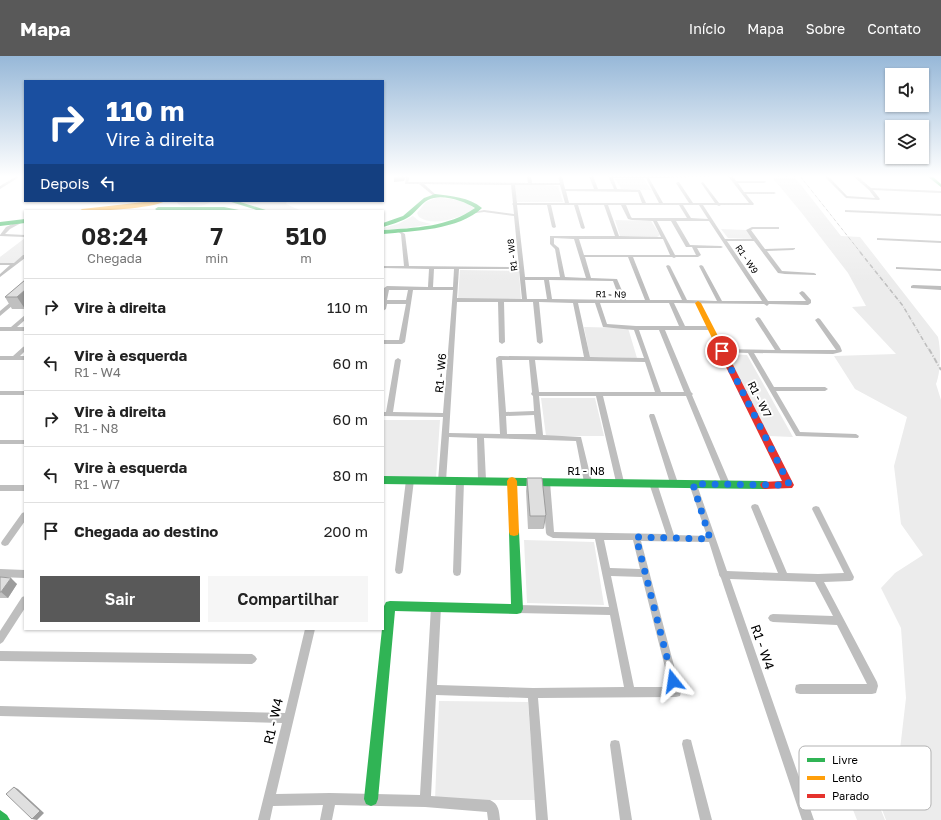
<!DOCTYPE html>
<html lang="pt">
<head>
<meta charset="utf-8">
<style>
	body { margin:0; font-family:"Golos Text",sans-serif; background:#f6f6f6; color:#222; height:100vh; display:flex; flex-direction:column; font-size:15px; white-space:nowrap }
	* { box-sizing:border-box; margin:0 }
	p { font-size:13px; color:#767676 }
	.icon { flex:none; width:22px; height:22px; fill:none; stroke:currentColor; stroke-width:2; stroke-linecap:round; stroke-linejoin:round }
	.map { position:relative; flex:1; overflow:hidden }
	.drawer { position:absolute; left:24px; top:154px; width:360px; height:420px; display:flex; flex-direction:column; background:#fff; border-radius:0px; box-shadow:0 1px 3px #0004 }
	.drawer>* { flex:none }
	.banner { position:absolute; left:24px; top:24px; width:360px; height:122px; border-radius:0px; box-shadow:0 1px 3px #0004; background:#1a4fa0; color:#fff; overflow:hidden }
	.buttons { position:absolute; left:885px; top:12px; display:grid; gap:8px }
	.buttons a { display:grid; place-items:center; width:44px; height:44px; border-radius:0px; background:#fff; box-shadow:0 1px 3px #0004; font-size:20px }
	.pin { position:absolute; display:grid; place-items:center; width:34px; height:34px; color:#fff; margin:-17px; border:2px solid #fff; border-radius:50%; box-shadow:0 1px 4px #0007 }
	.me { position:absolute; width:44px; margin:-22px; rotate:345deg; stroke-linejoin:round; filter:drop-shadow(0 0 3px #0008) }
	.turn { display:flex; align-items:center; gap:14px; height:84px; padding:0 16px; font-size:18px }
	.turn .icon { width:52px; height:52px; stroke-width:2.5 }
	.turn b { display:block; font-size:28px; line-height:34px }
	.then { display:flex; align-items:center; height:38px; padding:0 16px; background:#0003; gap:8px; font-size:15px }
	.eta { display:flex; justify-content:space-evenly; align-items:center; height:68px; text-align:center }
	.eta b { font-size:24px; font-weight:600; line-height:28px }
	.action { display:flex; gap:8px; margin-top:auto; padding:8px 16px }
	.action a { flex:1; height:46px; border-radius:0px; background:#595959; color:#fff; font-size:16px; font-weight:600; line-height:46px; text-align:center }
	.action a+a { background:#f6f6f6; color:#222 }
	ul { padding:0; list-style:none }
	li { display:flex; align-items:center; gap:12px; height:56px; padding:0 16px; border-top:1px solid #e0e0e0 }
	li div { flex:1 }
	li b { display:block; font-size:15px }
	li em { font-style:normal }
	header { display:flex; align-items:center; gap:24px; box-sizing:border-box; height:56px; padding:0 20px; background:#595959; color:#fff }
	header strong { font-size:19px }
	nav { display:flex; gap:22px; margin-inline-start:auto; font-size:14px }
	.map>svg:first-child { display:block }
	.green { fill:#ececec }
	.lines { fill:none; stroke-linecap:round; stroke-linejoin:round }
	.street { fill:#bebebe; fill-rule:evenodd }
	.fast { fill:#30b455; fill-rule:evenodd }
	.slow { fill:#ff9f0a; fill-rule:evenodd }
	.jam { fill:#e5322d; fill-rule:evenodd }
	.rail-far2 { stroke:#bebebe; stroke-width:1; stroke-dasharray:3.5 1 0.5 1; stroke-linecap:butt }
	.rail-far1 { stroke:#bebebe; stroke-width:1.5; stroke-dasharray:4.5 1.5 0.5 1.5; stroke-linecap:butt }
	.rail { stroke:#bebebe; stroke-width:2; stroke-dasharray:5.5 2 1 2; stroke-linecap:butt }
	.wall { fill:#c0c0c0 }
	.shaded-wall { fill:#9c9c9c }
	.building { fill:#dfdfdf; stroke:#9c9c9c }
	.route { stroke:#1a73e8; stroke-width:7; stroke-dasharray:0 12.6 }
	.labels { text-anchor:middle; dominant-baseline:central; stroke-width:4; stroke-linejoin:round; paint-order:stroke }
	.far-street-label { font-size:9px; fill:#000; stroke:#fff }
	.street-label { font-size:11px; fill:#000; stroke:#fff }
	.near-street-label { font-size:13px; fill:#000; stroke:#fff }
	.key { fill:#fff; stroke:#b2b2b2; stroke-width:1 }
	.key-label { font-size:11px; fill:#000 }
</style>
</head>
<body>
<header>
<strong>Mapa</strong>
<nav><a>Início</a><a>Mapa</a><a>Sobre</a><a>Contato</a></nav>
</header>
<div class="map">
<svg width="941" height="764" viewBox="0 0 941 764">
	<rect width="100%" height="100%" fill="#fff"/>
	<!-- green -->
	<path class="green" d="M771 120H794L841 180 860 181 938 281C941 294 941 315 936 328L941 344V764H886L869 719 899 702 906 642 901 572 881 532 895 517 923 499 901 468 894 410 907 361 855 333 834 300 896 298 852 251 866 250 848 217 801 156Z
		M643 122 651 134H622L615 123Z
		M528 128 558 130 563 146H517L514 129Z
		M436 142C448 142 464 144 474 152L473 154C460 162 433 171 419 161L417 157 426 146Z
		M176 145H213C203 151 190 152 179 149Z
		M238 145H287L286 148 302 155C280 155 257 156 238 145Z
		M413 160 419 165 431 168 408 172 383 174V172L398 168Z
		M615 164 651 165 660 179 657 181 620 180Z
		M721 173 746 174 752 183 728 182Z
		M25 182V199L15 207H0V201Z
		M460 214 519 215 521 244 458 243Z
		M584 271 628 272 637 302 590 301Z
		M727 298 747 299 793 381 769 380Z
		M541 342H595L604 380H546Z
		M383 364H440L436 422H383Z
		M524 484 594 486 604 549 527 547Z
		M439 645 528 646 535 744H435Z
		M839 718 867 719 885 764H857Z"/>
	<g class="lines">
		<!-- street -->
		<path class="street" d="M17 120H21L0 133V130Z
			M406 120H410L408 126 528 127 527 120H531L532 127H560L558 120H562L565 133H594L589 120H593L598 133H614L608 120H712L710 121 649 122 663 147H689L676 127 678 126H679L693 147H715L701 127 703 126 719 147H749L728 120H732L736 125H765L766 126 764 127H738L744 136H774L776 137 774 138H746L754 148 753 149H721L719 150 717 149H703L725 183H752L746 174 752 171H779V173H753L751 174 765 193 795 192V193L793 194 767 195 782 215 814 217 816 218V219L785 218 778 217 754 185H727L768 245H806L799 237 802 235 804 236 811 244V247L808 249 769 248 767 250 764 248 674 247 685 270H710L713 272 710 274H665L691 336 693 338 692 339 730 428 729 430H723L722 428 686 340H603L624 426 623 428H617L616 426 596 340H539L543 379 581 381 592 426 591 428H585L584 426 576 385 484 382 486 424 485 426H479L478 424 477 382 449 381 446 425 445 427H439L438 425 443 361 383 360V356H386L395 304 398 302 401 304 393 356 443 357 453 234H413L405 286 402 288H383V284H399L406 248H387L386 253 383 255V239L384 232 387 230 428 231 429 213 383 212V210H404L401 178 397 175 399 174 405 178 409 210 519 211 514 160 484 156 476 157 474 156 484 154 514 158 513 149 512 148 513 147 511 129 424 128 436 139V141H435L419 128H405ZM613 122H646L659 147H646L640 134 617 133ZM515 129H560L565 147H517ZM566 135 638 136 642 147H569ZM517 149H547L552 171 554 172 556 171 551 149H574L581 172 583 173 585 172 578 149H604L615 180H550V188L555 193 560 221H525ZM608 149H621L628 163 632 164 653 165 661 181 619 180ZM626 149H679L687 162H632L631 161ZM683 149H699L708 163 691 162ZM657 165H671L686 191H692L696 199H675ZM676 165H709L762 245H722L703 210 701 209 699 210 717 245 687 244 670 210 668 209 666 210 682 244H650L633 201H672L674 202 676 201H698L701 199 697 192H721L723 191 721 190 690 189ZM554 182 574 183 586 222 565 221 559 192 554 188ZM579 183H663L670 199H584ZM585 201H628L645 244H626L617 223 591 222ZM434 213H454L453 231H433ZM459 213H519L522 243 457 242ZM525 224H544L547 243H527ZM549 224 613 225 620 244 552 243ZM389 234H408L406 244H387ZM457 246H498L499 286 502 288 505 286 504 246H533L537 286 540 288 543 286 539 246 573 247 584 301 499 300 496 302 500 378 449 377ZM578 247H595L603 271 634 274 644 302 590 301ZM600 247H669L679 270H636L607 268ZM639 274H659L684 336H661ZM502 304H529L532 336 531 338 533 340 534 355 506 356ZM535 304 645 306 655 336H539ZM534 359 536 378H507L506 360Z
			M824 120H828L847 140 875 142 869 134 853 120H857L871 132 941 135V137L873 134 880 143 879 144 846 142Z
			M845 154 941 158V160L846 156H845Z
			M19 165 23 166 10 173 5 178 25 179V181L0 180V179L6 171Z
			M877 182 941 185V187L879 184H877Z
			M23 199H25V202L0 221V218L10 209H0V207H14Z
			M896 211 941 213V215L898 213H896Z
			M913 229 941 230V234L911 232V230Z
			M25 234V239L0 260V255Z
			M25 259V264L17 271H25V275H0V271H11Z
			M758 261 760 262 781 294H836L815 264 818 262 820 263 840 290 842 295 841 296 833 298 754 297 774 331H825L828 333 825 335H776L800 376 856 378 859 380 858 382 796 380 748 297 720 296V294L722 293 775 294 755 263Z
			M25 290V295L20 300H25V304H0V300H13L23 291Z
			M0 335H25V339H0Z
			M650 358H654L655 360 678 427 677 429H671L670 427 649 360Z
			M0 384H25V388H0Z
			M410 421 413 422 414 424 403 514 402 517 399 518 396 517 395 514 406 424 407 422Z
			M460 422 463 423 464 425 461 516 460 519 457 520 454 519 453 516 456 425 457 423Z
			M546 423 549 424 550 426 554 476 666 478 649 427 650 425H656L657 427 674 479 707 480 689 428 690 426H696L727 515 778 517 751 451 752 449 755 448 758 449 759 451 787 517 818 518 844 517 812 453 813 451 816 450 819 451 854 521 853 524 850 525 824 526 877 626 878 630 876 637 872 638H800L796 637 795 633 796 629 800 628H867L837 569 773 566 770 565 768 562 770 559 773 558 833 560 815 526 730 523 814 764H802L721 522 719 519V518L709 486 641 485 681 636 680 640 676 641 538 642 548 764H536L528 642 436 639 431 740 490 744C499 748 499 755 500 764H488L487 756 425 751 335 749 332 764H320L323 749 273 750 270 764H258L282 667 0 660V650L285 657 305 573H315L276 738 330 737 420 739 431 551 433 548 436 547 439 548 441 551 437 629 533 632 624 631 610 559 517 557 514 556 512 553 514 550 517 549 609 551 595 483 553 482 547 479 546 477 542 426 543 424ZM604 484H633L640 513 610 512ZM611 520 642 521 670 631H634Z
			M0 429H25V435H0Z
			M25 456V465L8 489 5 490 2 489 1 487 2 485 22 457Z
			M0 513 25 514V522L0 521Z
			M25 540V552L3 586 0 588V575L22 541Z
			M0 595 252 598 255 600 257 603 255 606 252 608 0 605Z
			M687 683 691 684 692 688 712 764H700L682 688 683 684Z
			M615 684 619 685 620 689 632 764H620L610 689 611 685Z"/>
		<!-- fast -->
		<path class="fast" d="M927 120H932L941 128V131Z
			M435 138C451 140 469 141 482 152 459 174 413 175 383 178V174C414 172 449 171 475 152 464 145 441 137 428 144 420 148 415 158 407 162 400 166 390 169 383 171V167L403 160 424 142Z
			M228 145H237L269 155H260Z
			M224 151 244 155H158L155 153 158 151Z
			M25 163V167L0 170V166Z
			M383 420 765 425 768 426 770 429 768 432 765 433 383 428Z
			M514 472 518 473 519 476 523 553 521 557 517 558 395 555 378 743 376 748 371 750 366 748 364 743 382 573H383L384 550 386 546 390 545 511 548 509 476 510 473Z
			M0 754 7 759 10 764H0Z"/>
		<!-- slow -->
		<path class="slow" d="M153 145H165C152 153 97 155 79 155L82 153Z
			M698 245 701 247 734 311 733 313H727L726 311 695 247Z
			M512 421 515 422 517 425 519 476 518 479 514 480 510 479 509 476 507 425 509 422Z"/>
		<!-- jam -->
		<path class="jam" d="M727 309H733L734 311 794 429 792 432 765 433 762 432 760 429 762 426 782 425 726 311Z"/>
		<!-- rail-far2 -->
		<path class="rail-far2" d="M800 120 861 197"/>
		<!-- rail-far1 -->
		<path class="rail-far1" d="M860 196 903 250 929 294"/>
		<!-- rail -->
		<path class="rail" d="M929 293 941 314"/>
	</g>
	<!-- wall -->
	<path class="wall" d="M25 224V253H12L5 241Z
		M527 422 546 459 543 473H528L526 435Z
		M0 521 17 528 8 542H0Z"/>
	<!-- shaded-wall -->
	<path class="shaded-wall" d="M402 120H406L404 125 394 126V121Z
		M25 234V253L17 241Z
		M546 459 544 472 543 473 545 460Z
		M11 522 17 528 8 542 1 536Z
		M14 731 18 733 44 757 37 764 32 763Z"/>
	<!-- building -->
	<path class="building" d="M25 224V234L17 241H5Z
		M527 422H542L546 459 545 460H530Z
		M0 521 11 522 1 536H0Z
		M14 731 40 755 32 763 6 738Z"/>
	<!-- sky -->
	<linearGradient id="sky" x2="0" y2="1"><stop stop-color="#97b8d8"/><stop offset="0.53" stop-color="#fff"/><stop offset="1" stop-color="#fff" stop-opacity="0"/></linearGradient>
	<rect width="941" height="227" fill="url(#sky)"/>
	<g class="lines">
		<!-- route -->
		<path class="route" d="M673 625 636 481 710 483 693 428 788 429 789 428 722 295"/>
	</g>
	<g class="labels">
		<!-- far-street labels -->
		<g class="far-street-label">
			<text transform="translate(512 199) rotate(-97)">R1 - W8</text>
			<text transform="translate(747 203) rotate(56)">R1 - W9</text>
			<text transform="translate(611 238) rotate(1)">R1 - N9</text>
		</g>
		<!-- street labels -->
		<g class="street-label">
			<text transform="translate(440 317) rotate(-85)">R1 - W6</text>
			<text transform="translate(760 343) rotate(63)">R1 - W7</text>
			<text x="586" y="414">R1 - N8</text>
		</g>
		<!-- near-street labels -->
		<g class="near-street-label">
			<text transform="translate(763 591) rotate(71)">R1 - W4</text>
			<text transform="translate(273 665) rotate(-77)">R1 - W4</text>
		</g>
	</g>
	<!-- legend -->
	<rect x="799" y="690" width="132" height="64" rx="6" class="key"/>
	<rect x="807" y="702" width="18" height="4" fill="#30b455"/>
	<rect x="807" y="720" width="18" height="4" fill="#ff9f0a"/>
	<rect x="807" y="738" width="18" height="4" fill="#e5322d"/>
	<g class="key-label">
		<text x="832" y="708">Livre</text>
		<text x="832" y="726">Lento</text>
		<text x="832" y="744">Parado</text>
	</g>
</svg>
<div class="buttons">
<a><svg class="icon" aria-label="sound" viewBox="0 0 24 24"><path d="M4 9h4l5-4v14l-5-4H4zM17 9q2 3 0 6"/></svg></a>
<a><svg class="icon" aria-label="layers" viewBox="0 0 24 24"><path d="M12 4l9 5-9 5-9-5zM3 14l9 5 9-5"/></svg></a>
</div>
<div class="pin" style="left:722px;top:295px;background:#d93025"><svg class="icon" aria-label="arrive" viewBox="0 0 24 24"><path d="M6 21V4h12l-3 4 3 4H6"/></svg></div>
<svg class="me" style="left:673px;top:625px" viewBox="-20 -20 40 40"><path d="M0-17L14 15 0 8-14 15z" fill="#1a73e8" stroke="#fff" stroke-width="4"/></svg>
<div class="banner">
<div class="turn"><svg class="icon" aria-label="right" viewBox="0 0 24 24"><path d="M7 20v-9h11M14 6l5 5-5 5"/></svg><div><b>110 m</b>Vire à direita</div></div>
<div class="then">Depois<svg class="icon" aria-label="left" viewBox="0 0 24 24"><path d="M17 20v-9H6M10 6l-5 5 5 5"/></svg></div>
</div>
<section class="drawer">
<div class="eta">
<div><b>08:24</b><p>Chegada</p></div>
<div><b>7</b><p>min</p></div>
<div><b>510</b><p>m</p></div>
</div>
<ul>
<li><svg class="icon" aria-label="right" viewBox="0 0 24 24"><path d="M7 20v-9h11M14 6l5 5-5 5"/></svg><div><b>Vire à direita</b></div><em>110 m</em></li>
<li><svg class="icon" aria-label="left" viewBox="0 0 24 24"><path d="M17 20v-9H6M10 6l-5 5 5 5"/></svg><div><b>Vire à esquerda</b><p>R1 - W4</p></div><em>60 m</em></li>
<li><svg class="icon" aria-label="right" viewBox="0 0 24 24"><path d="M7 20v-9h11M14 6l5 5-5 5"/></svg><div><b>Vire à direita</b><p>R1 - N8</p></div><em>60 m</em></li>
<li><svg class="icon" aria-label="left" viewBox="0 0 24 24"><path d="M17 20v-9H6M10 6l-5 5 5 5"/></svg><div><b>Vire à esquerda</b><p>R1 - W7</p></div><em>80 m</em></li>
<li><svg class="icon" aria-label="arrive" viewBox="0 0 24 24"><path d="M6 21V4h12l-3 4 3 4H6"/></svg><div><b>Chegada ao destino</b></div><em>200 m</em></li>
</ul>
<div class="action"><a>Sair</a><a>Compartilhar</a></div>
</section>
</div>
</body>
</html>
